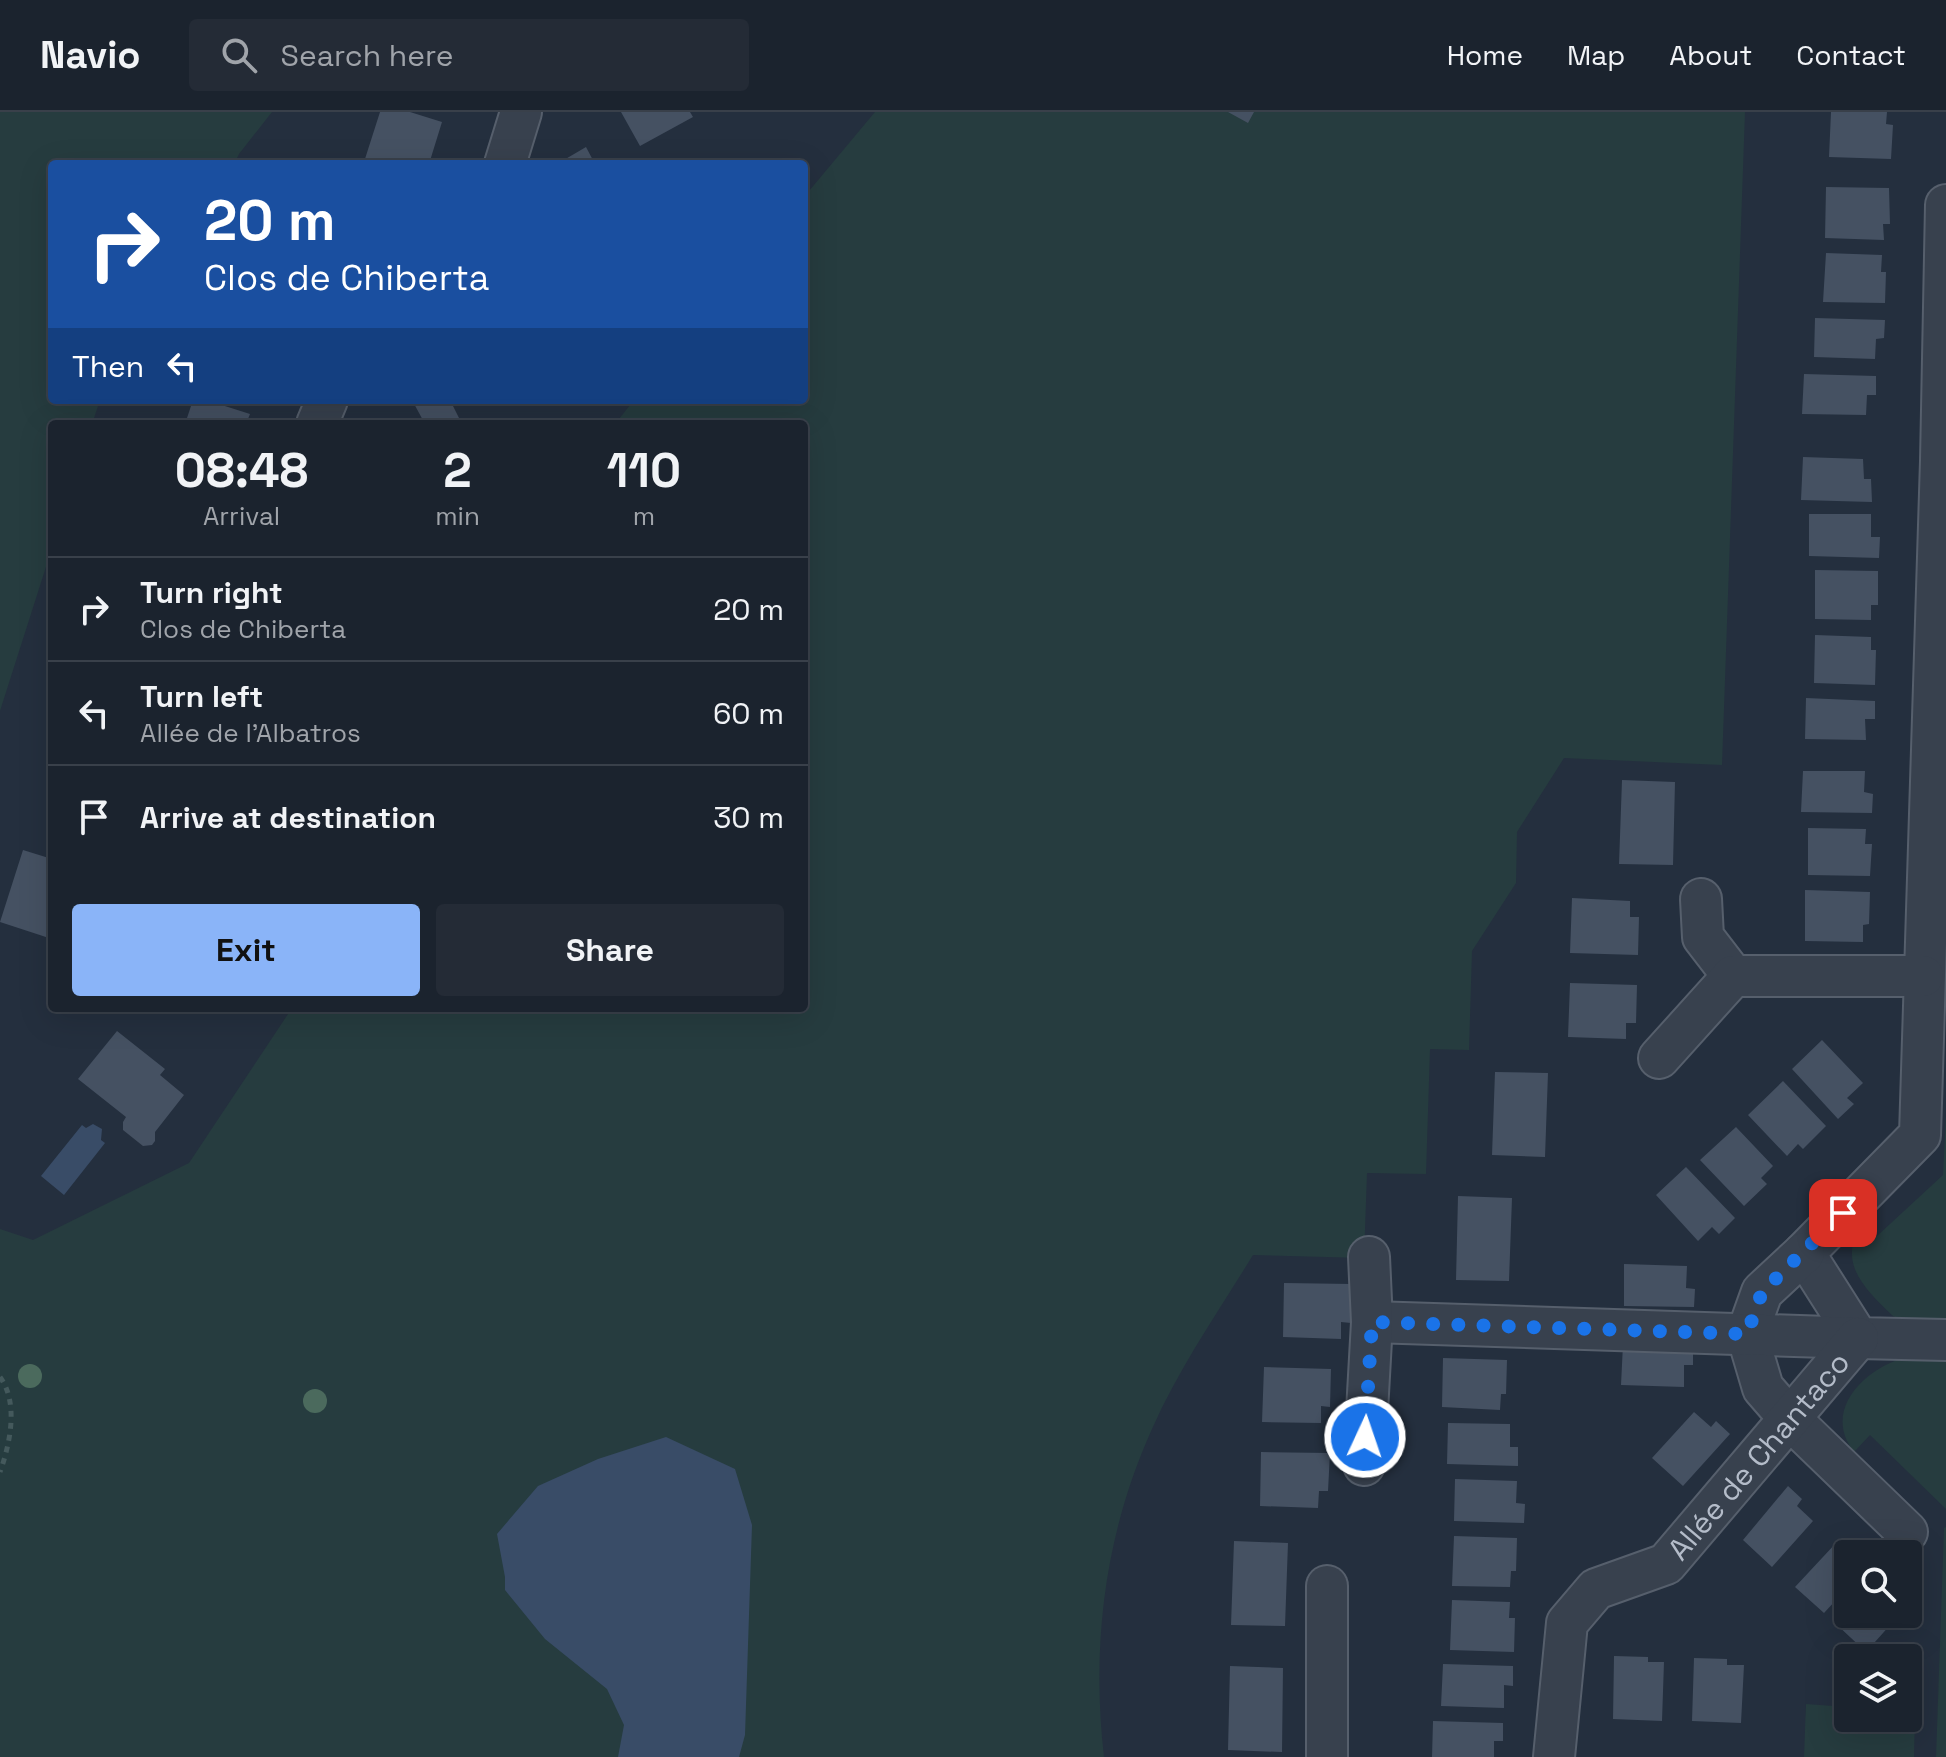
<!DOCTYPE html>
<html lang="en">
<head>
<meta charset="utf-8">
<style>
	body { margin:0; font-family:"Space Grotesk",sans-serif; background:#242b36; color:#f1f3f6; height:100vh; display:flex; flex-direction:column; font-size:30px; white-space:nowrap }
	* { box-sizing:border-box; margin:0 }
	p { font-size:26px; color:#a0a4aa }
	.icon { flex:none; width:44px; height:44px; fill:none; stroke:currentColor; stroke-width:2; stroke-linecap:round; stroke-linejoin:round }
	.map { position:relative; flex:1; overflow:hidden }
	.panel { position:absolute; left:48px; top:308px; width:760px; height:592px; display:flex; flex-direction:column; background:#1b232e; border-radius:8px; box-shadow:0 8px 32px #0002,0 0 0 2px #39404a }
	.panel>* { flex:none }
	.banner { position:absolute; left:48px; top:48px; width:760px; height:244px; border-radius:8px; box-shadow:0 8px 32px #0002,0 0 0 2px #39404a; background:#1a4fa0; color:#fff; overflow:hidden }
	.controls { position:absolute; left:1834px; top:1428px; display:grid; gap:16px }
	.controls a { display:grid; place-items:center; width:88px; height:88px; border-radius:8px; background:#1b232e; box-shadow:0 8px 32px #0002,0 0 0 2px #39404a; font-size:40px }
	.pin { position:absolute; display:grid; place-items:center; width:68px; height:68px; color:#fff; margin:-34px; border-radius:16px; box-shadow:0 4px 12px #0006 }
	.me { position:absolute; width:88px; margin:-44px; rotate:3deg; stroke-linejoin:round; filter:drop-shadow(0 0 6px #0008) }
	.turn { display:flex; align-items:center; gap:28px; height:168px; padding:0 24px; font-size:36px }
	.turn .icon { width:104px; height:104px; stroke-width:2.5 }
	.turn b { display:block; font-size:56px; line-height:68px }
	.then { display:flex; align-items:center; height:76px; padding:0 24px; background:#0003; gap:16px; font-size:30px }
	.eta { display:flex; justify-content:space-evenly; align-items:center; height:136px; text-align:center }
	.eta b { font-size:48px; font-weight:800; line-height:56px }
	.primary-button { display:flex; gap:16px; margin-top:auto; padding:16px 24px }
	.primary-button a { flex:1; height:92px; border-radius:8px; background:#8ab4f8; color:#111; font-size:32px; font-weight:800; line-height:92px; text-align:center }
	.primary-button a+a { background:#242b36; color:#f1f3f6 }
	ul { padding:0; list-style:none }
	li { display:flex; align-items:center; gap:24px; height:104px; padding:0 24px; border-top:2px solid #39404a }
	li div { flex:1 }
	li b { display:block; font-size:30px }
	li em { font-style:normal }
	header { display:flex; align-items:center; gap:48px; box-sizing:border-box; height:112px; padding:0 40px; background:#1b232e; border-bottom:2px solid #39404a }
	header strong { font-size:38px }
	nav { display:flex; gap:44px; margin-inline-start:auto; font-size:28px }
	.search { width:560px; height:72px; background:#242b36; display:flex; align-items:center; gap:20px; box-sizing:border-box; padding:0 28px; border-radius:8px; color:#a0a4aa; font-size:30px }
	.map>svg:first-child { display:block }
	.green { fill:#263c3f }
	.water { fill:#394c67 }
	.building { fill:#455162 }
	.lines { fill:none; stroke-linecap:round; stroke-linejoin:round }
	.street-casing { stroke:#565f6c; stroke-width:44 }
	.path { stroke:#44595c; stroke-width:5; stroke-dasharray:6 6; stroke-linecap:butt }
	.street { stroke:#38414e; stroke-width:40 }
	.tree { fill:#4b6a5d }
	.route { stroke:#1a73e8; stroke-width:14; stroke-dasharray:0 25.2 }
	.labels { text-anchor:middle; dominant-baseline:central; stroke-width:8; stroke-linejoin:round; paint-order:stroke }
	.street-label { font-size:30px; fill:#b4bcc9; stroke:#1d2633 }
</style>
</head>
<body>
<header>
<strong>Navio</strong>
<div class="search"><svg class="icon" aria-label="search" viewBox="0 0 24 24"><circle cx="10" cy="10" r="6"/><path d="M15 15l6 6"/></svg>Search here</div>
<nav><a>Home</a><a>Map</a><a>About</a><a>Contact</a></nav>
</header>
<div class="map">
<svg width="1946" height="1645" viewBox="0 0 1946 1645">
	<rect width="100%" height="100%" fill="#242f3e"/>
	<!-- green -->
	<path class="green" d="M0 0H272L239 42 234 52H52V288H100L92 312H52V436L0 599Z
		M875 0H1745L1722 653 1564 646 1517 720 1516 771 1472 839 1469 938 1430 937 1426 1062 1367 1061 1364 1146 1253 1143C1218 1200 1179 1256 1152 1317 1105 1421 1091 1532 1104 1645H0V1117L33 1128 189 1051 292 896H804V312H615L634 288H804V85Z
		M1946 1002V1214L1899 1207 1893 1204C1866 1178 1834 1149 1864 1111L1877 1124 1943 1063Z
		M1907 1245 1946 1246V1397L1870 1323 1854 1340C1821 1298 1866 1255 1907 1245Z
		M1946 1415V1645H1936L1944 1416Z
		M1806 1592 1848 1595V1606H1908V1599H1915L1914 1645H1804Z"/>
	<!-- water -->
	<path class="water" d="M93 1012 102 1017 101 1028 105 1031 64 1083 41 1064 82 1013 86 1016Z
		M666 1325 735 1357 752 1413 745 1623 739 1645H618L624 1613 607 1577 545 1527 505 1478V1465L497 1422 538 1374 598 1347Z"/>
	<!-- building -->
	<path class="building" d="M380 0H410L442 10 429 52 364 50Z
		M621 0H690L693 5 640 34Z
		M1228 0H1254L1248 11Z
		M1831 0H1887L1886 12 1893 13 1891 47 1829 45Z
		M586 35 595 52H557Z
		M1826 75 1889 76 1890 112H1883L1884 128 1825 126Z
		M1826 141 1882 143 1881 160H1886L1885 191 1823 190Z
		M1815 206 1885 208 1884 226 1876 227 1875 247 1814 245Z
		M1804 262 1876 264V283H1867L1866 303 1802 302Z
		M193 288H206L250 302 246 312H185Z
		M412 288H450L462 312H425Z
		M1803 345 1863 347 1864 367H1871L1872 390 1801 388Z
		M1809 402H1871V425H1880L1879 446 1809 444Z
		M1815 458 1878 459V493H1871V508L1815 507Z
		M1815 523 1871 525V538H1876L1875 573 1814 571Z
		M1806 586 1875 589V607H1865L1866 628 1805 627Z
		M1803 659H1865L1864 680 1873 682 1872 701 1801 700Z
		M1622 668 1675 670 1673 753 1619 752Z
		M1808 716 1866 717 1865 732H1872L1870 764 1808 763Z
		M23 738 52 747V827L0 810Z
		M1805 778 1870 780 1869 812 1863 813V830L1805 829Z
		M1572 786 1630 789V805H1639L1638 843 1570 841Z
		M1570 871 1637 873 1636 911H1626V927L1568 925Z
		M117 919 165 957 160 963 184 983 155 1020V1029L152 1033 143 1034 123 1018V1010L126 1005 78 967Z
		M1822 928 1863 971 1847 986 1854 992 1838 1007 1792 957Z
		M1495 960 1548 961 1545 1045 1492 1043Z
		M1783 969 1826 1014 1803 1037 1798 1032 1787 1044 1748 1003Z
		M1736 1015 1773 1054 1761 1066 1767 1072 1744 1094 1700 1048Z
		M1686 1055 1735 1106 1719 1122 1712 1115 1698 1129 1656 1083Z
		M1458 1084 1512 1086 1509 1169 1456 1168Z
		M1624 1152 1687 1154 1686 1176 1695 1177 1694 1195 1624 1194Z
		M1284 1171 1352 1172 1351 1211 1341 1210V1227L1283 1225Z
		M1623 1232 1693 1234V1253H1684V1275L1621 1273Z
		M1443 1246 1507 1248 1506 1282H1501L1500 1298 1442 1295Z
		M1264 1255 1331 1257 1330 1295 1321 1294V1311L1262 1310Z
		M1694 1300 1711 1315 1716 1309 1730 1322 1683 1374 1652 1346Z
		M1448 1311 1510 1312V1335H1518V1354L1447 1352Z
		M1261 1340 1330 1341 1328 1379H1319L1318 1396 1260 1394Z
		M1455 1367 1517 1369 1516 1391 1525 1392 1524 1411 1454 1409Z
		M1788 1374 1802 1387 1797 1394 1813 1409 1772 1455 1743 1428Z
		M1454 1424 1517 1426 1516 1459H1511L1510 1475 1452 1474Z
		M1234 1429 1288 1431 1285 1514 1231 1513Z
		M1836 1431 1848 1442V1475L1824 1501 1795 1475Z
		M1452 1488 1510 1490 1509 1506H1515L1514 1540 1450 1538Z
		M1848 1496V1502H1900L1866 1540 1835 1511Z
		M1614 1544 1648 1545V1550H1664L1662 1609 1613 1607Z
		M1694 1546 1727 1547V1553H1744L1741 1611 1692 1609Z
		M1443 1552 1513 1554V1574L1504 1573V1596L1441 1594Z
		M1230 1554 1283 1556 1282 1640 1228 1638Z
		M1433 1609 1503 1611V1629H1494V1645H1432Z"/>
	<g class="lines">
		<!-- street casing -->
		<g class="street-casing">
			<g id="street">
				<path d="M505 52 521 0"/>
				<path d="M1946 93 1941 349 1920 1023 1804 1141 1858 1226 1946 1228"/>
				<path d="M317 312 327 288"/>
				<path d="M1701 787 1703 825 1733 864"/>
				<path d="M1659 946 1733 864H1923"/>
				<path d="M1804 1141 1762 1180 1747 1222 1763 1276 1789 1306 1907 1420"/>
				<path d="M1372 1210 1858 1226"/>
				<path d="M1364 1353 1372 1210 1369 1145"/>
				<path d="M1327 1645V1474"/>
				<path id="s1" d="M1554 1645 1567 1511 1596 1477 1666 1452 1858 1226"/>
			</g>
		</g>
		<!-- path -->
		<path class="path" d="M0 1265C19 1291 10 1332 0 1360"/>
		<!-- street -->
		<use href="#street" class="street"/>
	</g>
	<!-- trees -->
	<g class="tree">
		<circle cx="30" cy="1264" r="12"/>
		<circle cx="315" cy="1289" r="12"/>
	</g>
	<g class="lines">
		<!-- route -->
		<path class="route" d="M1365 1325 1372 1210 1747 1222 1762 1180 1843 1101"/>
	</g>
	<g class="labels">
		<!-- street labels -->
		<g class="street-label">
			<text stroke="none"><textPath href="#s1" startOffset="396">Allée de Chantaco</textPath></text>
		</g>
	</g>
</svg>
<div class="controls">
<a><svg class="icon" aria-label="search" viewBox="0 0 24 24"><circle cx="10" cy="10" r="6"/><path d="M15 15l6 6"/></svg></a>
<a><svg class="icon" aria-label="layers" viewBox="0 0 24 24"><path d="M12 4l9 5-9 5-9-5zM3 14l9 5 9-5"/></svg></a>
</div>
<div class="pin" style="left:1843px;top:1101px;background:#d93025"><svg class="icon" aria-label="arrive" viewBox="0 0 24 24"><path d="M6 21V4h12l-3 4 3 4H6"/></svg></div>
<svg class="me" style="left:1365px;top:1325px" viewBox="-20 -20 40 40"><circle r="17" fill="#1a73e8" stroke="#fff" stroke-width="3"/><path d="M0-11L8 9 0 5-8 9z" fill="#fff"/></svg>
<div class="banner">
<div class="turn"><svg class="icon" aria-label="right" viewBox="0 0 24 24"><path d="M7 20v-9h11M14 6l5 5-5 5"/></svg><div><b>20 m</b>Clos de Chiberta</div></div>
<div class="then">Then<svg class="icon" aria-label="left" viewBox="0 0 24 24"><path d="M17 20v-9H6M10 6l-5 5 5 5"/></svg></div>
</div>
<section class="panel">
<div class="eta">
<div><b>08:48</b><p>Arrival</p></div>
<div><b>2</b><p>min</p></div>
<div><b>110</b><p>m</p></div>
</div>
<ul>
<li><svg class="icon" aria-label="right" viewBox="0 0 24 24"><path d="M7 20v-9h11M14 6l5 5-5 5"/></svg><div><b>Turn right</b><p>Clos de Chiberta</p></div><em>20 m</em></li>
<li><svg class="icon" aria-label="left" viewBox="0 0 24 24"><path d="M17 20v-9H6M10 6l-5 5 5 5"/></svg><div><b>Turn left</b><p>Allée de l'Albatros</p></div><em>60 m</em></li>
<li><svg class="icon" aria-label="arrive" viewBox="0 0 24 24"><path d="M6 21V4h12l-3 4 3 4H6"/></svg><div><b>Arrive at destination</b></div><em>30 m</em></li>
</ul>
<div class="primary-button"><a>Exit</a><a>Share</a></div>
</section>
</div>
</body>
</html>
